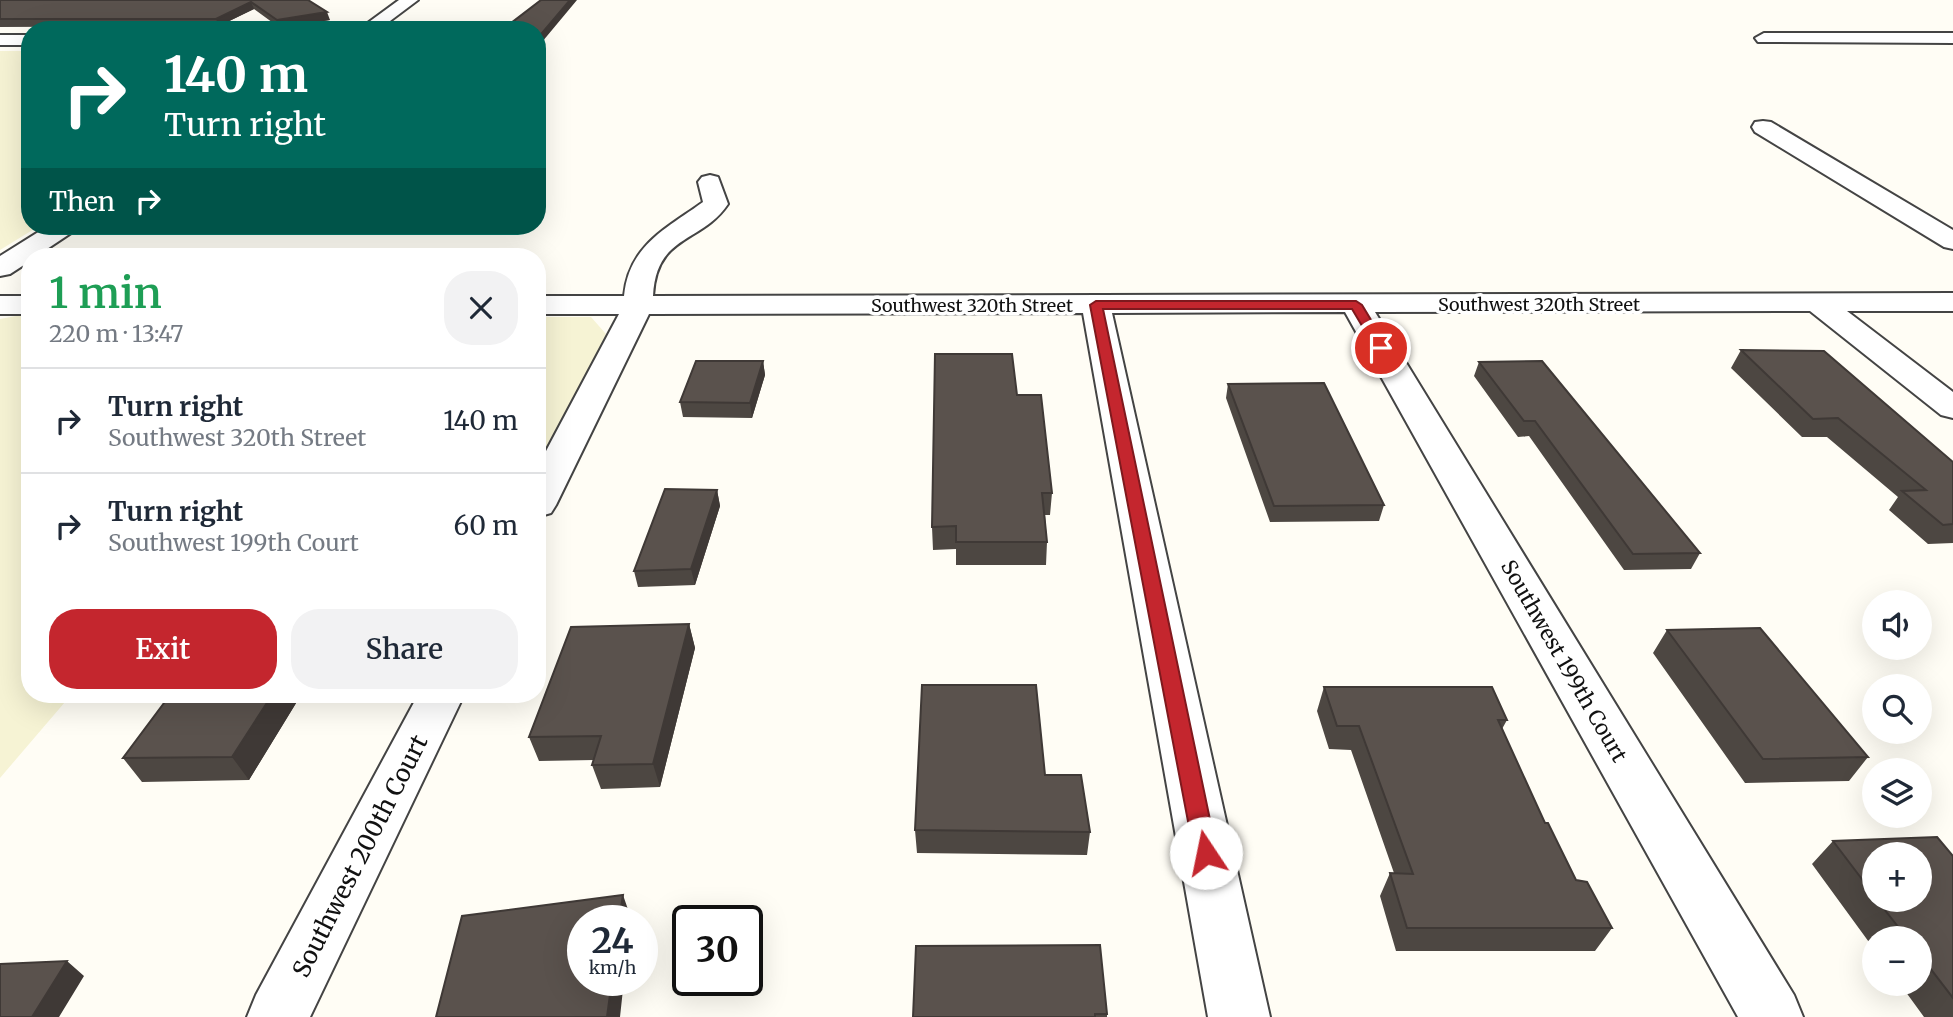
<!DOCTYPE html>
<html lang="en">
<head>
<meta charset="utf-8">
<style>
	body { margin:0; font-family:Merriweather,serif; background:#f2f2f3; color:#1f2937; height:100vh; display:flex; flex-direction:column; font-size:26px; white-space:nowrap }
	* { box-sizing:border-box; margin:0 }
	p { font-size:23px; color:#747a83 }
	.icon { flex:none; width:38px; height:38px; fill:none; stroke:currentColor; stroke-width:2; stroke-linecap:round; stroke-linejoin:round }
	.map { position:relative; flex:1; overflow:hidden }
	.panel { position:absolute; left:21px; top:248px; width:525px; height:455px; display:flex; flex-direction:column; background:#fff; border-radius:28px; box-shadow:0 7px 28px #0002 }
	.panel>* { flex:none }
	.banner { position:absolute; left:21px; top:21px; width:525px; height:214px; border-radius:28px; box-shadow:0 7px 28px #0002; background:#00695c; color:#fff; overflow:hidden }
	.fabs { position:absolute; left:1862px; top:590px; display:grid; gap:14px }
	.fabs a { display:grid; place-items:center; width:70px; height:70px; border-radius:50%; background:#fff; box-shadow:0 7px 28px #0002; font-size:35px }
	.speed { position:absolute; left:567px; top:905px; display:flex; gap:14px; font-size:35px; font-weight:700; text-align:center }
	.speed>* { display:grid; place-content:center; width:91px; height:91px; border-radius:50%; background:#fff; box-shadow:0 7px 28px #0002; line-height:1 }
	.speed small { font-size:18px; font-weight:400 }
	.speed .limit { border:4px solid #111; border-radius:10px; background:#fff; color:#111 }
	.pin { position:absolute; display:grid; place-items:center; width:60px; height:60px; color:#fff; margin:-30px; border:4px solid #fff; border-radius:50%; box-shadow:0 2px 7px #0007 }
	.me { position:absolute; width:77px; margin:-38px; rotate:349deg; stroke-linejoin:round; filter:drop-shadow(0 0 5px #0008) }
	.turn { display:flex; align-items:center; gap:24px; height:147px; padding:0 28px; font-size:32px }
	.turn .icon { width:91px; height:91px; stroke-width:2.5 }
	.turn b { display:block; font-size:49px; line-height:60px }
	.then { display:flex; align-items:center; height:66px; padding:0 28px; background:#0003; gap:14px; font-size:26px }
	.round { display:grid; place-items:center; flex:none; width:74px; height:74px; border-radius:28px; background:#f2f2f3 }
	.summary { display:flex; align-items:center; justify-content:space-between; height:119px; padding:0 28px }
	h1 { font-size:42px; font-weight:600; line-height:52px; color:#1e9e55 }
	.primary-button { display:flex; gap:14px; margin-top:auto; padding:14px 28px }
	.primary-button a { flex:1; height:80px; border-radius:28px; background:#c4262e; color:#fff; font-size:28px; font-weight:600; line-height:80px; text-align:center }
	.primary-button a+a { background:#f2f2f3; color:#1f2937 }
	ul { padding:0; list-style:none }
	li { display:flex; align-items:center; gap:21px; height:105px; padding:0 28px; border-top:2px solid #e0e1e3 }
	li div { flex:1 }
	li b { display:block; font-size:26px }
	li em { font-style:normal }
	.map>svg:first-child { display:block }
	.farmland { fill:#f6f3d4 }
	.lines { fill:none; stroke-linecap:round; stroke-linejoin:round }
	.minor-casing { stroke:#444; stroke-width:4 }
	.minor { fill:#fff; fill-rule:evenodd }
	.wall { fill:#4d4742; fill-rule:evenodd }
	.shaded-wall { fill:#3f3936 }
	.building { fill:#5a524d; stroke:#3f3936; stroke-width:2 }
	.route { fill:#c4262e; stroke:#7f191e; stroke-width:2 }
	.labels { text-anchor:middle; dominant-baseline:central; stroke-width:7; stroke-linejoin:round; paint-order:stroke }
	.far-street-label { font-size:18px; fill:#111; stroke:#fff }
	.street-label { font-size:21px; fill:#111; stroke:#fff }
	.near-street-label { font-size:24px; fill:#111; stroke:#fff }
</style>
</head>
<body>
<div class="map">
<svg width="1953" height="1017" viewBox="0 0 1953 1017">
	<rect width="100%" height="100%" fill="#fffdf5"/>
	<!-- farmland -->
	<path class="farmland" d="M0 51H30V226H39L0 250Z
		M16 316H30V695H71L0 778V319Z
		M537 317H591L606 334 550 446H537Z"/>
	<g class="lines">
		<!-- minor casing -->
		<g class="minor-casing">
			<path id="minor" d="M399 0H418L378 30H358Z
				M1764 33H1953V43L1758 42 1755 38Z
				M0 35H30V45H0Z
				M1763 121 1771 122 1953 230V249L1944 247 1755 132 1752 127 1755 122Z
				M710 175 718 177 728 204C701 244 656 234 653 296L1953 293V311H1847L1953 392V418L1941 415 1810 311 1375 312 1794 995 1803 1017H1738L1345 312 1112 313 1270 1017H1208L1083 313 649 314 556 505 551 513 537 517V468L619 314H537V296H624C629 245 666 229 703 202L698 182 702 177Z
				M48 226H78L74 231 35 257H30V261L10 274 0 276V256Z
				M0 296H30V314H0Z
				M418 695H464L310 1017H247L256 995Z"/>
		</g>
		<!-- minor -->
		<use href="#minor" class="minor"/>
	</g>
	<!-- wall -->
	<path class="wall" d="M0 0H308L330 20 280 28 254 9 219 26 0 27Z
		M1741 350 1953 462V543L1928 544 1889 510 1898 497 1827 437H1802L1731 368Z
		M763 361 765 375 752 418 683 417 680 402Z
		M1479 362 1700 553 1691 569 1624 570 1529 436 1518 437 1474 376Z
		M1228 384 1384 505 1379 521 1270 522 1226 398Z
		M1017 395 1052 493 1050 515H1045L1047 542 1046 565H956V549L933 550 932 527Z
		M717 490 720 506 695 585 638 587 634 571Z
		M689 624 695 648 660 787 601 789 592 765 594 760 539 761 529 737Z
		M1667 630 1868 757 1849 781 1745 783 1653 653Z
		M1324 687 1507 720 1502 729 1545 823 1576 880 1612 928 1595 951H1396L1380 896 1390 873H1394L1351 750 1329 749 1317 711Z
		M170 695H301L249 780 142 782 123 758Z
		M1045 775 1090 832 1087 855 917 853 915 830Z
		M1833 841 1953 856V1017H1924L1900 984H1920V938H1874V949L1812 864ZM1874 854 1920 900H1874Z
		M1107 1014V1017H913Z"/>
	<!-- shaded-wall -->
	<path class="shaded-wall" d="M570 0H577L537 48V39Z
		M251 2 254 9 219 26 216 19Z
		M327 12 330 20 280 28 277 20Z
		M763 361 765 375 752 418 750 403Z
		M717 490 720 506 695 585 691 569Z
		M689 624 695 648 660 787 653 764Z
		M272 695H301L249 780 232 757Z
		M623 895 631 918V920H619Z
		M67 961 84 976 59 1017H32Z
		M612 980H624L620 1017H607Z"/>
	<!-- building -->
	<path class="building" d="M0 0H308L327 12 277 20 251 2 216 19H0Z
		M541 0H570L537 39V30H502Z
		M1741 350 1824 351 1953 462V524L1943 525 1902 491 1926 490 1838 418 1813 419Z
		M935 354H1012L1017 395H1041L1052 493H1042L1047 542H956V526L932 527Z
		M696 361H763L750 403 680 402Z
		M1542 361 1700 553 1633 554 1535 421H1524L1479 362Z
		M1324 383 1384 505 1274 506 1228 384Z
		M665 489 717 490 691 569 634 571Z
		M689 624 653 764 592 765 601 736 529 737 571 627Z
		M1760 628 1868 757 1763 759 1667 630Z
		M922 685H1036L1045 775H1081L1090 832 915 830Z
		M1324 687H1492L1507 720H1498L1545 823H1548L1576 880 1587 882 1612 928H1407L1390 873 1413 874 1359 726H1337Z
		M170 695H272L232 757 123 758Z
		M1937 837 1953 856V998L1920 955V938H1907L1877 900H1920V854H1874V895L1833 841Z
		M623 895 619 920H583V980H612L607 1017H436L462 916Z
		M1100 945 1107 1014H1095V1017H913L916 946Z
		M67 961 32 1017H0V964Z"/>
	<!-- route -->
	<path class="route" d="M1096 301H1356L1362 305 1388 348 1386 351H1377L1352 309H1103L1217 853 1213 860 1206 863 1198 860 1194 853 1090 305Z"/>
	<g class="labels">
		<!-- far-street labels -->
		<g class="far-street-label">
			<text x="1539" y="304">Southwest 320th Street</text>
			<text x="972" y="305">Southwest 320th Street</text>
		</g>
		<!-- street labels -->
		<g class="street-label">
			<text transform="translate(1564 661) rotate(60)">Southwest 199th Court</text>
		</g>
		<!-- near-street labels -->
		<g class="near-street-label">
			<text transform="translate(360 856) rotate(-63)">Southwest 200th Court</text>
		</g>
	</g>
</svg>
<div class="fabs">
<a><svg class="icon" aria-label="sound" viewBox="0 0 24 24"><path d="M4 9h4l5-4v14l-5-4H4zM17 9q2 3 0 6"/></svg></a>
<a><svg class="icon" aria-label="search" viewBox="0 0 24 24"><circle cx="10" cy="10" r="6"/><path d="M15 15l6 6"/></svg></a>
<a><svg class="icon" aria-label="layers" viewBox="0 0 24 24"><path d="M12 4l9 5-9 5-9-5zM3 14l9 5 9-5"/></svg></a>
<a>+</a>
<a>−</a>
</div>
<div class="speed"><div>24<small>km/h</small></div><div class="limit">30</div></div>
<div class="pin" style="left:1381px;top:348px;background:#d93025"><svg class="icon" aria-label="arrive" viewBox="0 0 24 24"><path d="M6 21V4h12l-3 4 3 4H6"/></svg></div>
<svg class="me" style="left:1206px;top:853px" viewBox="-20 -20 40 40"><circle r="19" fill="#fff"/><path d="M0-13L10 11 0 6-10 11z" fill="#c4262e"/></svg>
<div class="banner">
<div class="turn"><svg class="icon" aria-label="right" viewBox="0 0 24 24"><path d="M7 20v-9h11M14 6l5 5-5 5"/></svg><div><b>140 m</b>Turn right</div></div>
<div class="then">Then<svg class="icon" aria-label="right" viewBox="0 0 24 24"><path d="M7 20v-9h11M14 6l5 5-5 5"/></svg></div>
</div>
<section class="panel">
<div class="summary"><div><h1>1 min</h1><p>220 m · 13:47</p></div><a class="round"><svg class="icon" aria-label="close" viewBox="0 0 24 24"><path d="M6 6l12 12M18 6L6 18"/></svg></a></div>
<ul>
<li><svg class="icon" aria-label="right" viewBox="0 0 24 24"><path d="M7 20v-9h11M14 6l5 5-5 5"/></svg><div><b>Turn right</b><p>Southwest 320th Street</p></div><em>140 m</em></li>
<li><svg class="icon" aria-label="right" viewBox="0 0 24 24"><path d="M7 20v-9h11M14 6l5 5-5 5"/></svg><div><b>Turn right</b><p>Southwest 199th Court</p></div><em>60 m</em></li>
</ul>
<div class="primary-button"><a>Exit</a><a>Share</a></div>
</section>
</div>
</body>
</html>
